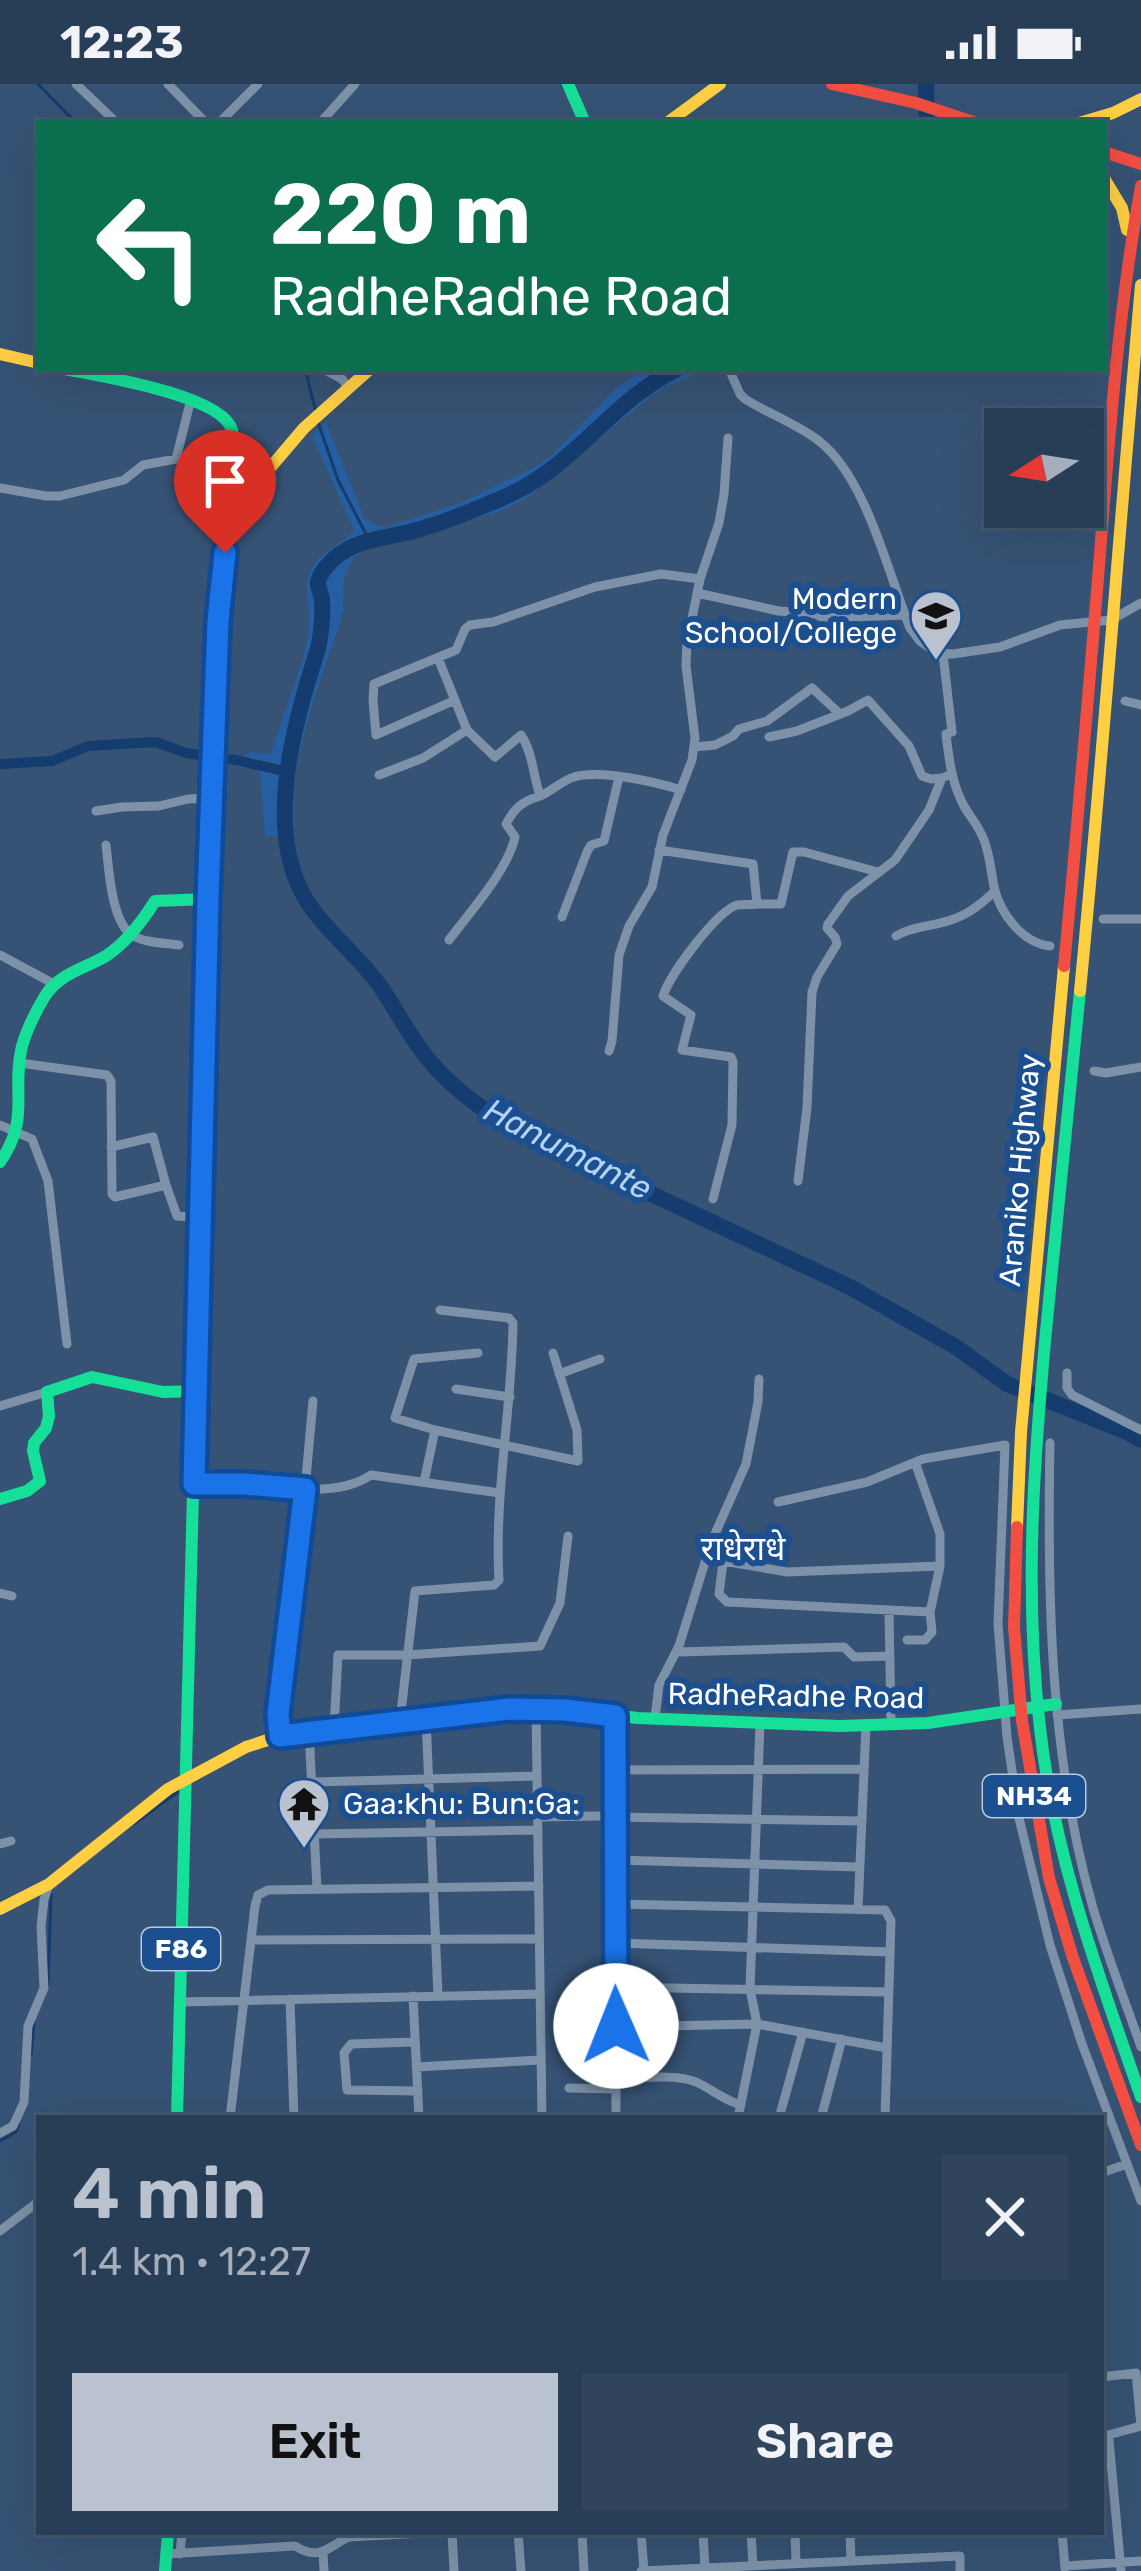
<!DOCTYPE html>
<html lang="en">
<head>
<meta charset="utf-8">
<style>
	body { margin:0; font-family:Rubik,"Noto Sans Devanagari",sans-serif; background:#30455d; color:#f1f3f6; height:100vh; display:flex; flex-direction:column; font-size:45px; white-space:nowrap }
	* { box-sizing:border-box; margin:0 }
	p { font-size:39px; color:#a5aeba }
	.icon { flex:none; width:66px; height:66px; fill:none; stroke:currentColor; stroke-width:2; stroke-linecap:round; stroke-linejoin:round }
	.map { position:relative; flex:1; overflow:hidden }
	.sheet { position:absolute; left:36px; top:2031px; width:1068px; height:420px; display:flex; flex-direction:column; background:#283e57; border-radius:0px; box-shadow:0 12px 48px #0002,0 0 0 3px #44576d }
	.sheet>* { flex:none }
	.guide { position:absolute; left:36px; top:36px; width:1071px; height:252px; border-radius:0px; box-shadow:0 12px 48px #0002,0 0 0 3px #44576d; background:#0b6e4f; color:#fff; overflow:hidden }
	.needle { width:78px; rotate:258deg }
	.fabs { position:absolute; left:984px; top:324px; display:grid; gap:24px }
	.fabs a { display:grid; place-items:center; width:120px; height:120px; border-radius:0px; background:#283e57; box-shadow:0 12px 48px #0002,0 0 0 3px #44576d; font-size:60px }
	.pin { position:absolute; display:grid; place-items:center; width:102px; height:102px; color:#fff; margin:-123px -51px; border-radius:50% 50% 50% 0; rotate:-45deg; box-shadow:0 0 12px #0007 }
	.pin .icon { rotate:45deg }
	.me { position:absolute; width:132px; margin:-66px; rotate:359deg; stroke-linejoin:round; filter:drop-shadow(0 0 9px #0008) }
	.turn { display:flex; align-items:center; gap:42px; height:252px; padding:0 36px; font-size:54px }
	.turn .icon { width:156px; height:156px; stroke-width:2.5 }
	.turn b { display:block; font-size:84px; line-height:102px }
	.round { display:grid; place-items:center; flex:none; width:126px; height:126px; border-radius:0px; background:#30455d }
	.overview { display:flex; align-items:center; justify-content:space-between; height:204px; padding:0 36px }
	h1 { font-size:72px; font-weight:600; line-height:90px; color:#b9c2ce }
	.button { display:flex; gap:24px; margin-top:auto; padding:24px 36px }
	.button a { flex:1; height:138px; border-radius:0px; background:#b9c2ce; color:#111; font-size:48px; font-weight:600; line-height:138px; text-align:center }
	.button a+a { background:#30455d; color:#f1f3f6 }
	.status { display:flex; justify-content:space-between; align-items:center; height:84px; padding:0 60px; background:#283e57; direction:ltr }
	.status svg { height:33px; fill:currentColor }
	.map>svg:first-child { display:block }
	.green { fill:#265fa1 }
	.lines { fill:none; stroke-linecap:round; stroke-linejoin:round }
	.stream { stroke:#153c6e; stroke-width:3 }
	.canal { stroke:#153c6e; stroke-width:10 }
	.river { stroke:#153c6e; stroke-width:16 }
	.street { stroke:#7d92a8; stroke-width:9 }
	.fast { stroke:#16e098; stroke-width:12 }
	.slow { stroke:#ffcf43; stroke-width:12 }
	.jam { stroke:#f24e42; stroke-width:12 }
	.route-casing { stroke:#114b97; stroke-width:30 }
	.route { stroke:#1a73e8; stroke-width:21 }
	.labels { text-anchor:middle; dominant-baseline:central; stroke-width:12; stroke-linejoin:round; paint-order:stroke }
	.shield { fill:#1b4f8f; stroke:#bbcadd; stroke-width:3 }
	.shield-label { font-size:27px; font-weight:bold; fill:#fff }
	.poi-label { font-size:30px; fill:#fff; stroke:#1b4f8f; text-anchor:end }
	.street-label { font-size:30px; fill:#fff; stroke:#1b4f8f }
	.water-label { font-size:33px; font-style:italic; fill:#b5d3f5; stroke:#1b4f8f }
	.neighbourhood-label { font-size:33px; fill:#fff; stroke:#1b4f8f }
</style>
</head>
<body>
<div class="status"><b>12:23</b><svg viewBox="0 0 49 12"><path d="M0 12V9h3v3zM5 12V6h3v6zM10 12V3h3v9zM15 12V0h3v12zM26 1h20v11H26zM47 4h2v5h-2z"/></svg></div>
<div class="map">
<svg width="1141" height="2487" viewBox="0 0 1141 2487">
	<rect width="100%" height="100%" fill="#365274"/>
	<!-- green -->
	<path class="green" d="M645 285H710L663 304 651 312 527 414 500 427 406 456 372 462 354 473 344 495 343 527 338 545C316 612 286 680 295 752H265L260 689 255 683 241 684 244 672 251 668 271 670C282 630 306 580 309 541 310 521 302 502 312 484 322 466 342 461 354 446L312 352 326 338 364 434 377 442 387 443 460 419 535 383 553 370 615 305Z"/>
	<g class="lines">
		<!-- stream -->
		<path class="stream" d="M38 0 76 39
			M302 285 306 289 316 328
			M318 338 338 396 368 454
			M134 1740 179 1707
			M48 1902 51 1810
			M31 1971 34 1938
			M0 2057 16 2048 19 2039"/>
		<!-- canal -->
		<path class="canal" d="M0 680 52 677 88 662 156 658 186 669 236 676 288 688"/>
		<!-- river -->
		<path class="river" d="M926 0 927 39
			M677 285C613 316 576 380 511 410 480 424 449 437 417 446 383 456 351 453 326 483 323 487 318 493 318 499 318 505 322 511 322 517 323 533 321 556 316 571 292 645 261 758 313 826 333 853 360 874 380 902 394 922 405 944 419 963 443 998 480 1024 515 1046L850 1203 956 1263 1007 1300 1127 1348 1141 1356"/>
		<!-- street -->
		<path class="street" d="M76 0 117 39
			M168 0 206 39
			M219 39 258 0
			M320 39 355 0
			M323 285 342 295 348 303
			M729 285 740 310 745 315C769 330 797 340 819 357 866 393 888 489 910 544L920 557 937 569 953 570 1000 563 1060 541 1111 536 1141 519
			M0 404 46 412H60L124 396 143 381 176 375 191 315
			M697 509 779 527 816 530 823 534 905 531
			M943 570 952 648 946 650C949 676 952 701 965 724 972 735 979 743 984 756 990 772 991 787 994 803 1000 829 1022 859 1050 862
			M438 574 467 646 495 673 521 651C533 669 533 691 540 712 552 707 563 696 574 693 600 685 656 698 681 706
			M453 617 376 651 373 616 374 600 456 566 465 545 470 541 493 538 595 503 661 490 700 495
			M1125 617 1141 621
			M769 653 797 647 848 627 868 616 909 662 922 692 931 695 942 694
			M694 663 715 661 733 652 739 645 767 637 812 604 840 630
			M379 691 423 674 467 646
			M96 727 122 723 159 722 188 715 212 714
			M106 761C109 785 111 837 132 851 144 859 165 859 179 861
			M659 766 753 780 757 820C751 821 744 820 737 821 716 828 670 890 663 912L691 931 682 966 731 973 733 978 732 1041 713 1115
			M757 820H781L793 768H804L878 788
			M562 833 587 768 591 761 604 757 619 693
			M1103 835H1141
			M896 852C911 843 927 843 944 838 965 833 979 822 995 807
			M449 856C470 828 508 786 515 753L506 740C515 723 523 717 540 712
			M0 871 54 900
			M609 967 612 957 619 871 629 842 652 803 663 751 692 676 695 654 686 582 687 559 700 495 719 439 724 410 728 354
			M20 979 107 991 111 997 112 1110 115 1113 166 1101 177 1132 201 1134
			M1094 987 1106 989 1141 983
			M0 1041 32 1055 48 1097 67 1260
			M111 1063 153 1053 166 1101
			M798 1097 807 1024 812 908 817 893 837 860 835 853 827 844 828 840 848 812 895 776 929 726 942 694 951 690
			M478 1269 414 1275 395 1334 435 1346 578 1377 577 1346 553 1269
			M1067 1289V1304L1072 1311 1141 1346
			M559 1290 600 1275
			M456 1305 510 1313
			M313 1317 305 1405C327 1406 352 1404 371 1391L500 1409
			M0 1322 47 1308
			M1050 1359C1047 1514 1050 1674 1093 1824 1107 1871 1125 1917 1141 1963
			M424 1398 435 1346
			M778 1418 867 1398 923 1375 1005 1361 998 1540 1007 1653 1019 1734 1050 1861 1082 1960 1141 2117
			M723 1477 787 1488 940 1482
			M723 1478 719 1510 727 1518 930 1528
			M0 1509 12 1512
			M889 1526 891 1641
			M907 1556H925L932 1548 930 1528 940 1482V1450L915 1378
			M679 1562V1568L844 1563 854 1573 890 1572
			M536 1624 542 2034
			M1057 1631 1141 1625
			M615 1632 616 2034
			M426 1634 438 1912
			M655 1634 659 1601 679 1562 711 1459 746 1380 758 1318 759 1295
			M400 1637 415 1507 494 1501 499 1496C494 1410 512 1325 513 1239L509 1234 440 1226
			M334 1644 338 1571H407L540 1562 560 1519 568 1452
			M309 1647 317 1805
			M615 1686 864 1685
			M314 1698 537 1692
			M538 1733 599 1732
			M615 1733 861 1737
			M315 1750 538 1746
			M0 1760 11 1757
			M615 1776 859 1783
			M615 1820 885 1826 891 1837 885 2034
			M858 1826 866 1641
			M251 1856 539 1855
			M615 1859 890 1868
			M615 1903 889 1908
			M413 1912 419 2034
			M290 1915 294 2034
			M179 1918 540 1910
			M616 1943 757 1940 887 1964
			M415 1958 351 1960 344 1969 347 2006 418 2007
			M416 1983 541 1976
			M616 1995C640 1995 673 1989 696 1998 712 2005 723 2016 741 2021
			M569 2004 616 2005
			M230 2034 255 1822 258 1811 268 1806 539 1802
			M738 2034 757 1940 750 1905 760 1640
			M779 2034 803 1948
			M821 2034 842 1955
			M0 2049 13 2042 24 2018 28 1942 44 1904 41 1842 44 1816 49 1800
			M1101 2089 1127 2080
			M0 2147 39 2117
			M1101 2293 1136 2289 1141 2342
			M1101 2346 1109 2356 1121 2487
			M1108 2351 1141 2342
			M452 2448 454 2487
			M518 2448 521 2487
			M582 2448 584 2487
			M641 2448 644 2487
			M703 2448 705 2485
			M751 2448 753 2481
			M795 2448 796 2478
			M850 2448 851 2475
			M1062 2448 1065 2484
			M323 2468 324 2487
			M167 2470 295 2462C320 2478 329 2462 349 2453L443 2448
			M180 2470 182 2448
			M1065 2482 1141 2477
			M641 2487 960 2472V2487"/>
		<!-- fast -->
		<path class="fast" d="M568 0 585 39
			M65 285C99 292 222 311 232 346 240 377 212 385 241 418
			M1080 907C1070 1010 1060 1113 1049 1216 1035 1359 1023 1501 1040 1644 1054 1772 1099 1892 1141 2013
			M0 1078C31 1034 11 1007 22 962 27 945 36 927 45 912 60 889 84 885 106 872 127 858 142 838 155 817L208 815
			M0 1415 27 1407 40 1397 33 1367 34 1359 46 1344 49 1332 47 1308 92 1293 163 1308 197 1307
			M460 1631 510 1625 565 1626 638 1634 840 1642 928 1639 1056 1620
			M177 2034 203 1018
			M165 2487 168 2448"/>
		<!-- slow -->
		<path class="slow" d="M667 39 720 0
			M1079 39 1113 29 1141 15
			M1104 94 1122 124 1127 146
			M0 270 39 279
			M1080 907C1103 672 1120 436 1141 201
			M203 1018 208 815 222 488 232 435 241 418 304 344 370 285
			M194 1400H244L305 1405 278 1630 280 1652
			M1017 1443 1021 1348 1064 882
			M0 1825 49 1800 168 1705 246 1663 280 1652 460 1631"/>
		<!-- jam -->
		<path class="jam" d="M832 0 916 19 976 39
			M1104 68 1141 80
			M1064 882C1077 749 1088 615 1099 482 1109 355 1118 228 1141 102
			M1017 1443 1014 1543 1022 1637 1049 1794 1073 1874 1141 2061"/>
	</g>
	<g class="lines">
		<!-- route casing -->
		<g class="route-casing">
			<path id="route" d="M225 469 218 537 208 814 194 1400H244L305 1405 278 1630 280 1652 510 1625 565 1626 615 1632 616 1942"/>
		</g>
		<!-- route -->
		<use href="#route" class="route"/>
	</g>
	<!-- icons -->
	<defs>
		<g id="university-pin" transform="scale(2.7)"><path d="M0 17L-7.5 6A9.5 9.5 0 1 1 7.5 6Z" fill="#b9c2ce" stroke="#1b4f8f"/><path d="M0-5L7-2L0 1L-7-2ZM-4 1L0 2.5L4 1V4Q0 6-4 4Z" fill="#111"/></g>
		<g id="temple-pin" transform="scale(2.7)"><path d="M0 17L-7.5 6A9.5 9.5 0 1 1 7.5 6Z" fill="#b9c2ce" stroke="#1b4f8f"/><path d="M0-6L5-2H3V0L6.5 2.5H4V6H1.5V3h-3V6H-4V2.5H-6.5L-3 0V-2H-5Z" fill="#111"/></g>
	</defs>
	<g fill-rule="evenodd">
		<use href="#university-pin" x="936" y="532"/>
		<use href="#temple-pin" x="304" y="1720"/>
	</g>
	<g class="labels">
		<!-- shield labels -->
		<g class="shield">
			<rect x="983" y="1691" width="102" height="42" rx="9"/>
			<rect x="142" y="1844" width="78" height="42" rx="9"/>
		</g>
		<g class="shield-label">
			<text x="1034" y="1712">NH34</text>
			<text x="181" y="1865">F86</text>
		</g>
		<!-- poi labels -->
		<g class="poi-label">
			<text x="897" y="515">Modern<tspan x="897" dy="34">School/College</tspan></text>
			<text x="343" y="1720" text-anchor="start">Gaa:khu: Bun:Ga:</text>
		</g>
		<!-- street labels -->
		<g class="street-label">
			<text transform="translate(1020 1086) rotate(-85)">Araniko Highway</text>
			<text transform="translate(796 1612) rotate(1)">RadheRadhe Road</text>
		</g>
		<!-- water labels -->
		<g class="water-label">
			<text transform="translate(568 1065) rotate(27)">Hanumante</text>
		</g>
		<!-- neighbourhood labels -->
		<g class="neighbourhood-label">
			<text x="743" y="1464">राधेराधे</text>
		</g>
	</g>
</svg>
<div class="fabs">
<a><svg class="needle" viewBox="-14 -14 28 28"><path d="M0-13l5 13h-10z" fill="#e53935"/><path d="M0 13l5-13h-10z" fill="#a5aeba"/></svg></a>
</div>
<div class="pin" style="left:225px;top:469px;background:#d93025"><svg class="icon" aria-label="arrive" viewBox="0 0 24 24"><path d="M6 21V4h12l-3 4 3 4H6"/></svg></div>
<svg class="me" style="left:616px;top:1942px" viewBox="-20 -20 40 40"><circle r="19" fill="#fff"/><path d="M0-13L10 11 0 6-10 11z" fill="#1a73e8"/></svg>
<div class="guide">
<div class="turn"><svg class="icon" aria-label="left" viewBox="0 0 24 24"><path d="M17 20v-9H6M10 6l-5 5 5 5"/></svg><div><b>220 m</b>RadheRadhe Road</div></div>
</div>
<section class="sheet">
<div class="overview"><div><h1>4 min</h1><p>1.4 km · 12:27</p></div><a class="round"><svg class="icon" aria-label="close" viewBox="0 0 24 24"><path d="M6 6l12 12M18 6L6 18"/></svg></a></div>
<div class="button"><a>Exit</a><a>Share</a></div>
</section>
</div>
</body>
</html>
